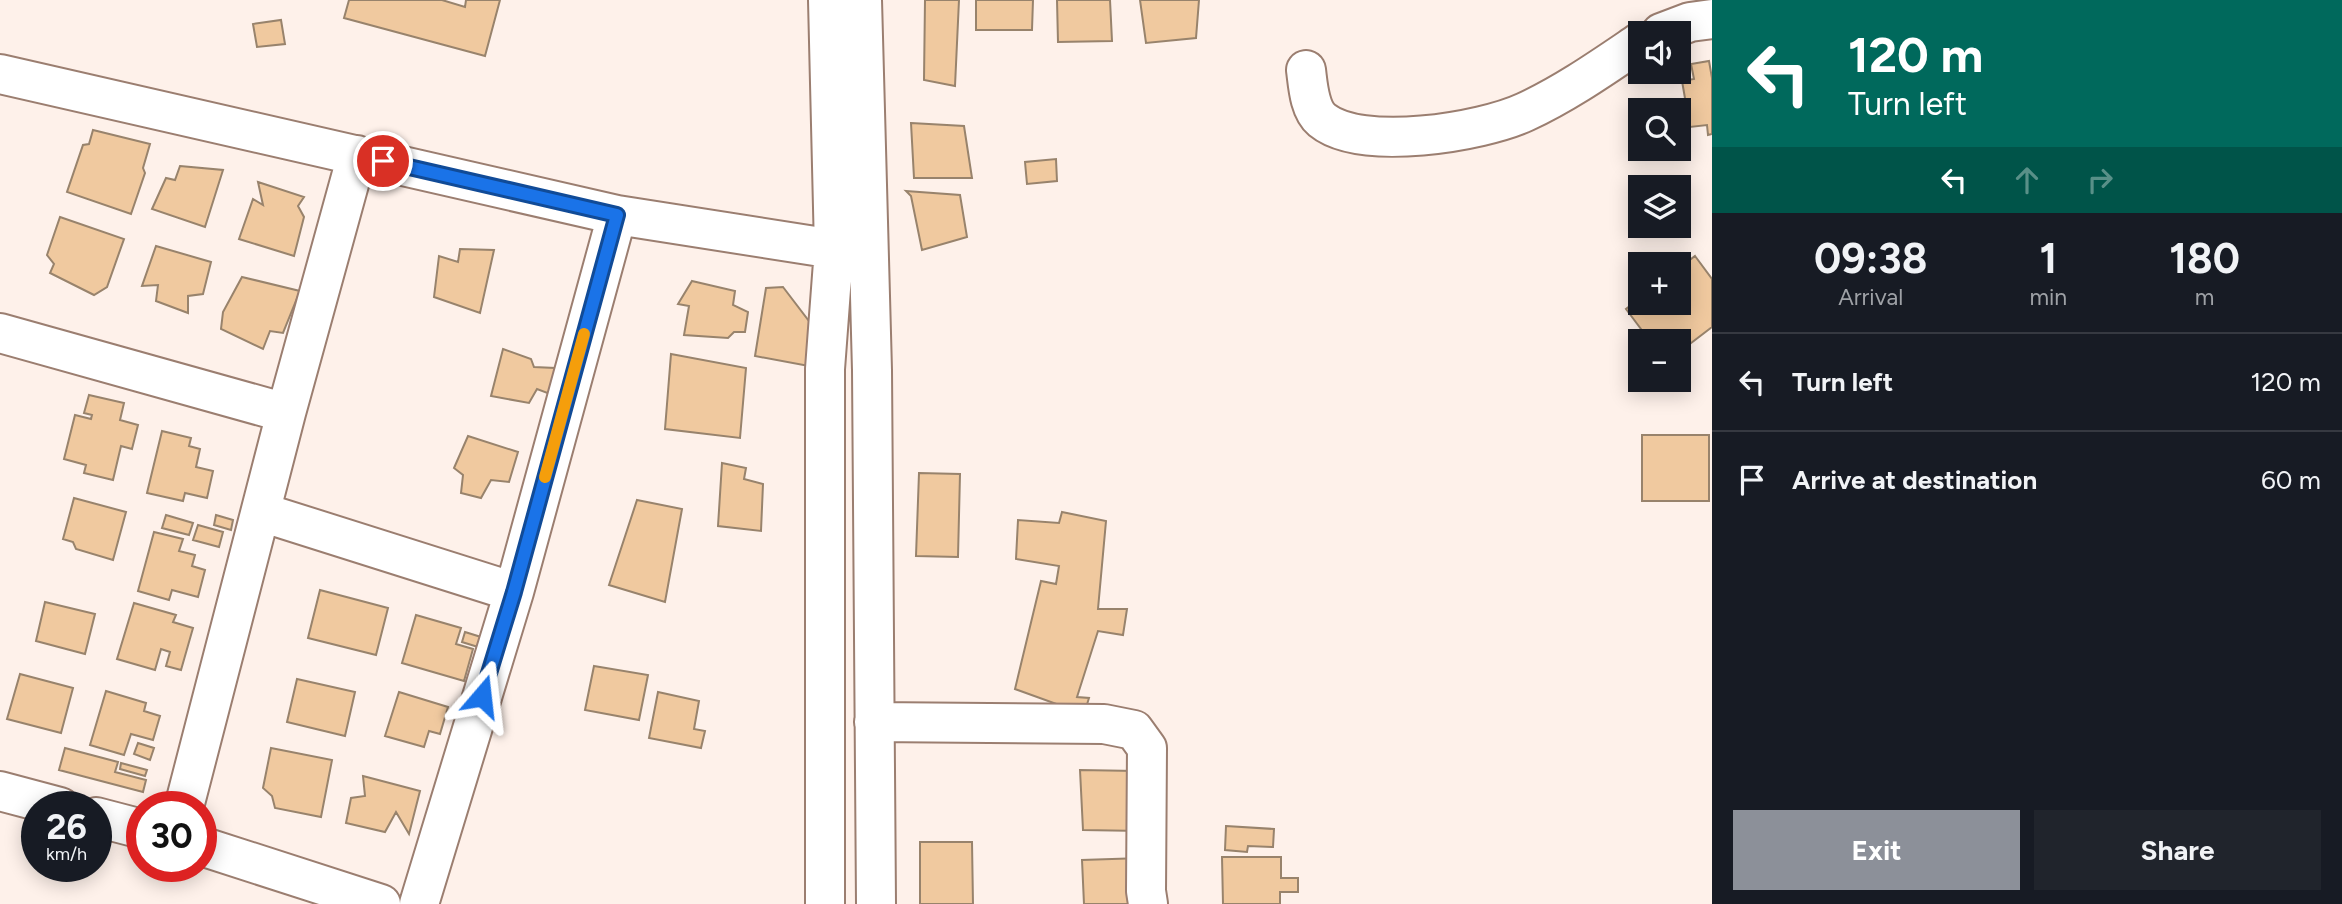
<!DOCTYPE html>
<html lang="en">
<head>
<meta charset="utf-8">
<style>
	body { margin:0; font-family:Figtree,sans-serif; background:#20242c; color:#f1f3f6; height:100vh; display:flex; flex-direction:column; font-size:26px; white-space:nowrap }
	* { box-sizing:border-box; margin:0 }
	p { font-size:23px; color:#9ea1a6 }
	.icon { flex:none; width:38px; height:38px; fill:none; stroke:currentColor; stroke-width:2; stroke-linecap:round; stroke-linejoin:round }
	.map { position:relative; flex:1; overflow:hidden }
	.sheet { display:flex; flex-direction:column; background:#171b24; width:630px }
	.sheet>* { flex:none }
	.banner { background:#00695c; color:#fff; overflow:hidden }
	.fabs { position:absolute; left:1628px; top:21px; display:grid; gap:14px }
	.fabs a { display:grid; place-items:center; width:63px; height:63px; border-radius:0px; background:#171b24; box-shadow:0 4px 18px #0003; font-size:35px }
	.speed { position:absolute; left:21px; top:791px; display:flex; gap:14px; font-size:35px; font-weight:700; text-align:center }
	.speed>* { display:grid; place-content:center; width:91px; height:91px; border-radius:50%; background:#171b24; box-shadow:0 4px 18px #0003; line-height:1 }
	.speed small { font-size:18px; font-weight:400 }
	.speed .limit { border:10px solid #d22; background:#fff; color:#111 }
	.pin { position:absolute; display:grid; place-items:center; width:60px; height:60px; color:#fff; margin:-30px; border:4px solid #fff; border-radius:50%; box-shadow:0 2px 7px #0007 }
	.me { position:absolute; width:77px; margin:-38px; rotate:17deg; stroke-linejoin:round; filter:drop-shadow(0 0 5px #0008) }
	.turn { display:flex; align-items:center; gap:24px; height:147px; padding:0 21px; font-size:32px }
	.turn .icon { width:91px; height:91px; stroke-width:2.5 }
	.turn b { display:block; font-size:49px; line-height:60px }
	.lanes { display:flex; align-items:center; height:66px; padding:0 21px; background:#0003; justify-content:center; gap:35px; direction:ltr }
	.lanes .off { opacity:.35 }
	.eta { display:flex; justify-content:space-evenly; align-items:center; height:119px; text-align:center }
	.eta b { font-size:42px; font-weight:700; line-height:49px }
	.primary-button { display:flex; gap:14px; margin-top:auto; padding:14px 21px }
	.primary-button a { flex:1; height:80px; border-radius:0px; background:#8c9099; color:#fff; font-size:28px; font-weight:700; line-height:80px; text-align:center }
	.primary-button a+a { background:#20242c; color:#f1f3f6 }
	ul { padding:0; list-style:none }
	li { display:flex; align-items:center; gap:21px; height:98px; padding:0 21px; border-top:2px solid #363941 }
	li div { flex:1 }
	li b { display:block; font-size:26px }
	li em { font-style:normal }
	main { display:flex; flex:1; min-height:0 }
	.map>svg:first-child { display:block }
	.building { fill:#f0c99f; stroke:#98836c; stroke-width:2 }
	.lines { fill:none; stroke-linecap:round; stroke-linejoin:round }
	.minor-casing { stroke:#9b7e70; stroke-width:42 }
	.minor { stroke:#fff; stroke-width:38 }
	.route-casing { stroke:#114b97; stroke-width:18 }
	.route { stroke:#1a73e8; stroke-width:12 }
	.slow { stroke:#f59e0b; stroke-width:12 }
</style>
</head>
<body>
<main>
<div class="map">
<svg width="1712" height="904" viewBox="0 0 1712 904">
	<rect width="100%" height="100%" fill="#fef1ea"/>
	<!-- building -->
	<path class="building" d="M349 0H442L465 7 466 0H500L485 56 344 18Z
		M925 0H959L955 86 924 80Z
		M976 0H1033L1032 30H976Z
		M1057 0H1110L1112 41 1058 42Z
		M1140 0H1199L1196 38 1146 43Z
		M281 20 285 44 257 47 253 24Z
		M1709 61 1712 78V134L1708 135 1707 125 1690 127 1682 81 1694 79 1691 64Z
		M911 123 964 126 972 178H914Z
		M93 130 150 144 143 168 145 173 131 214 67 192 83 145 89 144Z
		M1056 159 1057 181 1027 184 1025 162Z
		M180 166 223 170 205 227 152 209 166 178 175 180Z
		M258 182 304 197 298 206 304 217 294 256 239 239 253 199 263 205Z
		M906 191 960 195 967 237 922 250 911 196Z
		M60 217 124 239 107 287 94 295 50 273 54 264 47 255Z
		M156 246 211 262 203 294 188 296V313L156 301 158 285 142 286Z
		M460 249 494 250 480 313 434 297 439 256 458 262Z
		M1695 256 1712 279V327L1678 353V341H1650L1626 309 1640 298V303H1678V269Z
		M242 277 300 291 283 333 270 331 263 349 221 329 223 312Z
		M692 281 735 291 733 305 748 312 745 332H734L728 338 684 335 689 306 678 304Z
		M783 287 818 333 825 369 755 356 766 288Z
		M503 349 531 359 534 367 555 368 550 394 537 389 529 403 491 396Z
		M671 354 746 368 740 438 665 429Z
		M89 395 124 403 120 420 138 425 132 449 121 446 113 480 84 473 86 465 64 459 75 415 91 419 92 415 84 413Z
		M162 431 191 438 189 446 200 449 196 467 213 471 207 498 185 493 183 501 147 493Z
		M1642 435H1709V501H1642Z
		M468 436 518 452 509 482 491 480 481 498 461 493 463 475 454 468Z
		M722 463 746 468 744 479 763 484 761 531 718 526Z
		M919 473 960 474 958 557 916 556Z
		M74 498 126 512 113 560 76 549 73 542 63 539Z
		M637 500 682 509 665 602 609 585Z
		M1062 512 1106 521 1098 609H1127L1123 635 1098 631 1077 697 1089 698 1084 714 1015 689 1041 581 1056 584 1059 566 1016 559 1018 520 1059 523Z
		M166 515 193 523 189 535 162 528Z
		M216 515 233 520 231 530 214 525Z
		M198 525 223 532 219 547 193 540Z
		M154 532 183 539 179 551 195 555 192 566 205 570 198 597 172 590 169 600 138 591Z
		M320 590 388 608 376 655 308 638Z
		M45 602 95 614 85 654 36 641Z
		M134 603 176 615 173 622 193 628 181 670 166 666 170 652 161 649 155 670 117 659Z
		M416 615 461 628 456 644 473 649 464 681 402 663Z
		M465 632 481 637 478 647 462 642Z
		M594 666 648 675 639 720 585 710Z
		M20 674 73 688 61 733 7 719Z
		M297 679 355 692 345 736 287 722Z
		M106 691 146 703 144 711 160 716 153 740 131 734 124 755 90 745Z
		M399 692 448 707 440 734 429 731 424 747 385 736Z
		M658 692 699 701 694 729 705 731 701 748 649 738Z
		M138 743 154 748 150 760 134 754Z
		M65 748 118 762 115 772 146 780 143 792 59 770Z
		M271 748 332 760 321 817 275 808 272 796 263 788Z
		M121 763 147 770 145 776 120 769Z
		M1080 770 1136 771 1141 831 1083 830Z
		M363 776 420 791 409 834 396 812 385 832 346 823 351 798 365 796Z
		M1226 826 1274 829 1273 847 1248 846 1247 852 1225 850Z
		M920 842H972L973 904H920Z
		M1222 857H1281V878H1298V892H1280V904H1223Z
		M1142 858 1144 904H1084L1082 860Z"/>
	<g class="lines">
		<!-- minor casing -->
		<g class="minor-casing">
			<path id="minor" d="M862 0 872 370 876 904
				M1661 33 1690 22 1712 19
				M1306 70C1308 85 1309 109 1322 120 1361 152 1482 132 1525 112 1566 93 1603 67 1640 42
				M0 74 617 215 834 249
				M0 333 286 413
				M261 512 514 592
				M874 722 1104 724 1134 730 1147 748 1146 891 1148 904
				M0 791 60 807
				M184 807 286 413 357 155
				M96 817 142 829
				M201 846 381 904
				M419 904 514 592 617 215
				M825 904V369L834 249 828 0"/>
		</g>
		<!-- minor -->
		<use href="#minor" class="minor"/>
	</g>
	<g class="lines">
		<!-- route casing -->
		<g class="route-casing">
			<path id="route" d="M383 161 617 215 514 592 482 696"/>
		</g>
		<!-- route -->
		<use href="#route" class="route"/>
		<!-- slow -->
		<path class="slow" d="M545 477 584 334"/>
	</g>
</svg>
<div class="fabs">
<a><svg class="icon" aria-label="sound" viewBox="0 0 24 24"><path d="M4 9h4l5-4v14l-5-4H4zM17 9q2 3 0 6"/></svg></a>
<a><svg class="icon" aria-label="search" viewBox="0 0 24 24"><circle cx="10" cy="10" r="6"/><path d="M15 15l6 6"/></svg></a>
<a><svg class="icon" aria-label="layers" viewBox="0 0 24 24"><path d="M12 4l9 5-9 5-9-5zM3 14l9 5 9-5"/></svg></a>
<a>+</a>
<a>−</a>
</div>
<div class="speed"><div>26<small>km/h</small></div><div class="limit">30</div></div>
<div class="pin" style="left:383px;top:161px;background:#d93025"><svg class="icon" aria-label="arrive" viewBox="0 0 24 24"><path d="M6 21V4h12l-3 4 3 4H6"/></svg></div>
<svg class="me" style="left:482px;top:696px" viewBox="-20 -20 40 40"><path d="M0-17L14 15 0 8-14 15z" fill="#1a73e8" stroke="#fff" stroke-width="4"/></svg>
</div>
<section class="sheet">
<div class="banner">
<div class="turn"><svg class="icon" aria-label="left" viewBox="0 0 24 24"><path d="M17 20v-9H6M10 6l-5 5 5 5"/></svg><div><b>120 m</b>Turn left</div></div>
<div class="lanes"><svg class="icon" aria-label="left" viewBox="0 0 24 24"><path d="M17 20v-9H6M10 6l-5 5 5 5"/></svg><svg class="icon off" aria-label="ahead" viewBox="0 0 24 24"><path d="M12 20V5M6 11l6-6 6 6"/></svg><svg class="icon off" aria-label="right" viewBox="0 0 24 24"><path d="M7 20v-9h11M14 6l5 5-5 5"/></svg></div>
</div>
<div class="eta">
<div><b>09:38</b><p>Arrival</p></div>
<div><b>1</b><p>min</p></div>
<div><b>180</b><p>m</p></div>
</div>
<ul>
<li><svg class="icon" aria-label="left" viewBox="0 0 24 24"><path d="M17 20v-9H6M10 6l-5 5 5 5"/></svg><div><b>Turn left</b></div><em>120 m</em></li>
<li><svg class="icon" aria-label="arrive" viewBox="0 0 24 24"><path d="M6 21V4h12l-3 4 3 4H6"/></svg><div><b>Arrive at destination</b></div><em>60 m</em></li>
</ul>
<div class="primary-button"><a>Exit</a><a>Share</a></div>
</section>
</main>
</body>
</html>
